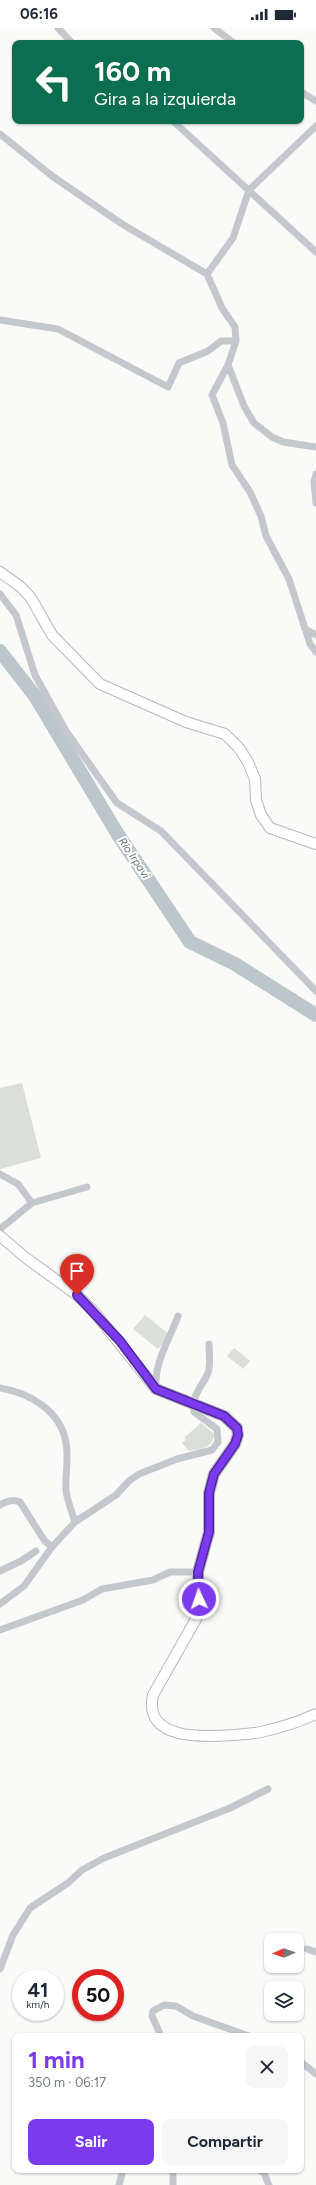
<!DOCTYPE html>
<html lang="es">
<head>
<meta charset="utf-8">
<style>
	body { margin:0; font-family:Figtree,sans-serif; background:#f6f6f7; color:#1f2937; height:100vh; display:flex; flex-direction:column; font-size:15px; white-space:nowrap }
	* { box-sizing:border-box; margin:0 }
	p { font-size:13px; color:#747a83 }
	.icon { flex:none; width:22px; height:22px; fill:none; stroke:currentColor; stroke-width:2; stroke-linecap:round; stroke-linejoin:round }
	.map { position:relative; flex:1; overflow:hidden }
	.side { position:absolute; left:12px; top:2005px; width:292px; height:140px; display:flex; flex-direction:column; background:#fff; border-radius:8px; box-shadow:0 1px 3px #0004 }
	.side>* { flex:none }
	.banner { position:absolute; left:12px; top:12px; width:292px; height:84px; border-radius:8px; box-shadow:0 1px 3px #0004; background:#0b6e4f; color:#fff; overflow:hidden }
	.needle { width:26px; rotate:268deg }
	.controls { position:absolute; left:264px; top:1905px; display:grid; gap:8px }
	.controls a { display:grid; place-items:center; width:40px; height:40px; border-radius:8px; background:#fff; box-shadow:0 1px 3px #0004; font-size:20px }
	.speed { position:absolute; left:12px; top:1941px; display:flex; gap:8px; font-size:20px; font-weight:700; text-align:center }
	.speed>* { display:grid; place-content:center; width:52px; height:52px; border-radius:50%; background:#fff; box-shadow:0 1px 3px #0004; line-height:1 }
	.speed small { font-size:10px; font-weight:400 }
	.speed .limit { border:6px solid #d22; background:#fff; color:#111 }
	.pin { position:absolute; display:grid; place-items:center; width:34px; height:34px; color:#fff; margin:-41px -17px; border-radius:50% 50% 50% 0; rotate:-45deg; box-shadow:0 0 4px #0007 }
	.pin .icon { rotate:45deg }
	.me { position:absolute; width:44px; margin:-22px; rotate:357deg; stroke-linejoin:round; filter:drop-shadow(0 0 3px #0008) }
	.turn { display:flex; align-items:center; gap:14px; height:84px; padding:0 16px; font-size:18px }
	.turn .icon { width:52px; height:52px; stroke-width:2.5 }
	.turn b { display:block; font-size:28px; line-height:34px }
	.round { display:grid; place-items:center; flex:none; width:42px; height:42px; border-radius:8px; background:#f6f6f7 }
	.summary { display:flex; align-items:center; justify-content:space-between; height:68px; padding:0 16px }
	h1 { font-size:24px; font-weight:700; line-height:30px; color:#7c3aed }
	.cta { display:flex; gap:8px; margin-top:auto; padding:8px 16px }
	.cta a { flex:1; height:46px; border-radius:8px; background:#7c3aed; color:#fff; font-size:16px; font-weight:700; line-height:46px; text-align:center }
	.cta a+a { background:#f6f6f7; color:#1f2937 }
	.status { display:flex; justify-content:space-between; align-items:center; height:28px; padding:0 20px; background:#fff; direction:ltr }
	.status svg { height:11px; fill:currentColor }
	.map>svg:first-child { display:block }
	.green { fill:#dadfd7 }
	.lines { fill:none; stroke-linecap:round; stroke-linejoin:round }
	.river { stroke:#bbc7cb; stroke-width:14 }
	.secondary-casing { stroke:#b3babf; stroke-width:12 }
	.street { stroke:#c3c8cc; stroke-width:7 }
	.secondary { stroke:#fff; stroke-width:10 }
	.route-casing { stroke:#51269a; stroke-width:10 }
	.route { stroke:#7c3aed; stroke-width:7 }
	.labels { text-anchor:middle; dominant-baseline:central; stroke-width:4; stroke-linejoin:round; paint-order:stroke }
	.water-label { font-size:11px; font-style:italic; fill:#60757c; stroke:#fff }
</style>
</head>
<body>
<div class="status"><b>06:16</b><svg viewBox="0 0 49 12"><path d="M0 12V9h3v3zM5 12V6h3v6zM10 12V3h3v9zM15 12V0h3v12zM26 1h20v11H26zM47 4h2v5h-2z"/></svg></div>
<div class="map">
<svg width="316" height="2157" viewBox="0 0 316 2157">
	<rect width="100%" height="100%" fill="#fafaf8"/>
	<!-- green -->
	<path class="green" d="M22 1055 41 1130 0 1141V1060Z
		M145 1287 170 1307 158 1321 133 1301Z
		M234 1320 250 1333 243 1341 227 1328Z
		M201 1395 214 1406C213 1420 201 1421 189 1423L182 1415 186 1412 184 1410Z"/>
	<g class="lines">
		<!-- river -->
		<path class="river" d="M0 623 35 668 117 805 190 914 235 936 316 987"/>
		<!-- secondary casing -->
		<g class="secondary-casing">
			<path id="secondary" d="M0 544 21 559 31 570 52 607 100 656 186 694 225 706 239 720 248 734 255 751 256 772 261 787 270 800 316 816
				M0 1208 26 1230 77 1267 95 1285 156 1361 224 1388 237 1400 238 1407 235 1416 214 1446 209 1465V1504L198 1544 199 1579 196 1591 153 1667C143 1713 204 1709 233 1707 242 1706 252 1706 261 1704 279 1700 299 1694 316 1686"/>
		</g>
		<!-- street -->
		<path class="street" d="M58 0 72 15
			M214 0 234 15
			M301 64 316 73
			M173 93 316 224
			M0 106 52 148 122 196 207 246 222 280 235 299 236 313 228 337 244 378 254 395 272 409 283 414 316 419
			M207 246 233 210 249 162 316 98
			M0 292 58 301 168 359 179 335 208 323 221 313H236
			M228 337 212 367 223 395 232 437 250 464 261 488 266 508 289 551 310 616 316 624
			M316 446 314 454 316 475
			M0 566 16 587 35 647 66 703 117 775 161 803 316 963
			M305 601 316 607
			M0 1146 18 1156 32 1175
			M0 1201 32 1175 87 1159
			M0 1360C30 1365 61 1383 66 1415 69 1431 65 1446 66 1462 67 1472 72 1484 75 1494
			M156 1361C154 1334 169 1313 178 1288
			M0 1477C7 1473 12 1471 20 1474L44 1512 52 1519
			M0 1543 21 1533 36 1523
			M0 1576 24 1558 52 1519 75 1494 116 1467 129 1453 139 1446 177 1431 212 1422 218 1414 217 1401 194 1384C191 1367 202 1359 208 1345 211 1337 209 1325 209 1316
			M0 1602 83 1572 102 1561 153 1552 170 1544H198
			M307 1921 316 1924
			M0 1941 13 1907 30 1880 68 1855 82 1842 104 1830 230 1780 268 1761
			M161 2008 152 1988 153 1983 164 1977 176 1978 193 1988 249 2008
			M301 2034 316 2046
			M259 2142 264 2145 269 2157
			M119 2157 123 2142
			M173 2157V2142"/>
		<!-- secondary -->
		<use href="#secondary" class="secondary"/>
	</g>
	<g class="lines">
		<!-- route casing -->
		<g class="route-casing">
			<path id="route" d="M77 1267 120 1313 156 1361 224 1388 237 1400 238 1407 235 1416 214 1446 209 1465V1504L198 1544 199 1571"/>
		</g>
		<!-- route -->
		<use href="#route" class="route"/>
	</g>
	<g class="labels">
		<!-- water labels -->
		<g class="water-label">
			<text transform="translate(134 830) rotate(56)">Río Irpavi</text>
		</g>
	</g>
</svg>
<div class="controls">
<a><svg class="needle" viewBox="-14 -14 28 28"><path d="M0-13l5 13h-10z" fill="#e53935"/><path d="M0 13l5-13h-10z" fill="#747a83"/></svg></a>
<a><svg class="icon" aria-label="layers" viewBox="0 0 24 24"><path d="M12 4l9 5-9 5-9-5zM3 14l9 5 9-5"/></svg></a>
</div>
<div class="speed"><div>41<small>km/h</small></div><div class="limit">50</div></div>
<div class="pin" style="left:77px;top:1267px;background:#d93025"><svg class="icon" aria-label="arrive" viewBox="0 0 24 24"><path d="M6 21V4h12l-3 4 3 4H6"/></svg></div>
<svg class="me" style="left:199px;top:1571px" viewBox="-20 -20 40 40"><circle r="17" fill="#7c3aed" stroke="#fff" stroke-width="3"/><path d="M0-11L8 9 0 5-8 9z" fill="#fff"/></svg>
<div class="banner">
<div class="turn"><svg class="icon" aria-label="left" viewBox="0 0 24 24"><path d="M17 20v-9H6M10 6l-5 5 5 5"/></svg><div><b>160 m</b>Gira a la izquierda</div></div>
</div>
<section class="side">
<div class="summary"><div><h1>1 min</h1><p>350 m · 06:17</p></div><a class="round"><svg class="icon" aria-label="close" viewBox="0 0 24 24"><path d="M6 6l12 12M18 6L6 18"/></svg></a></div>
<div class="cta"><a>Salir</a><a>Compartir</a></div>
</section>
</div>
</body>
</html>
